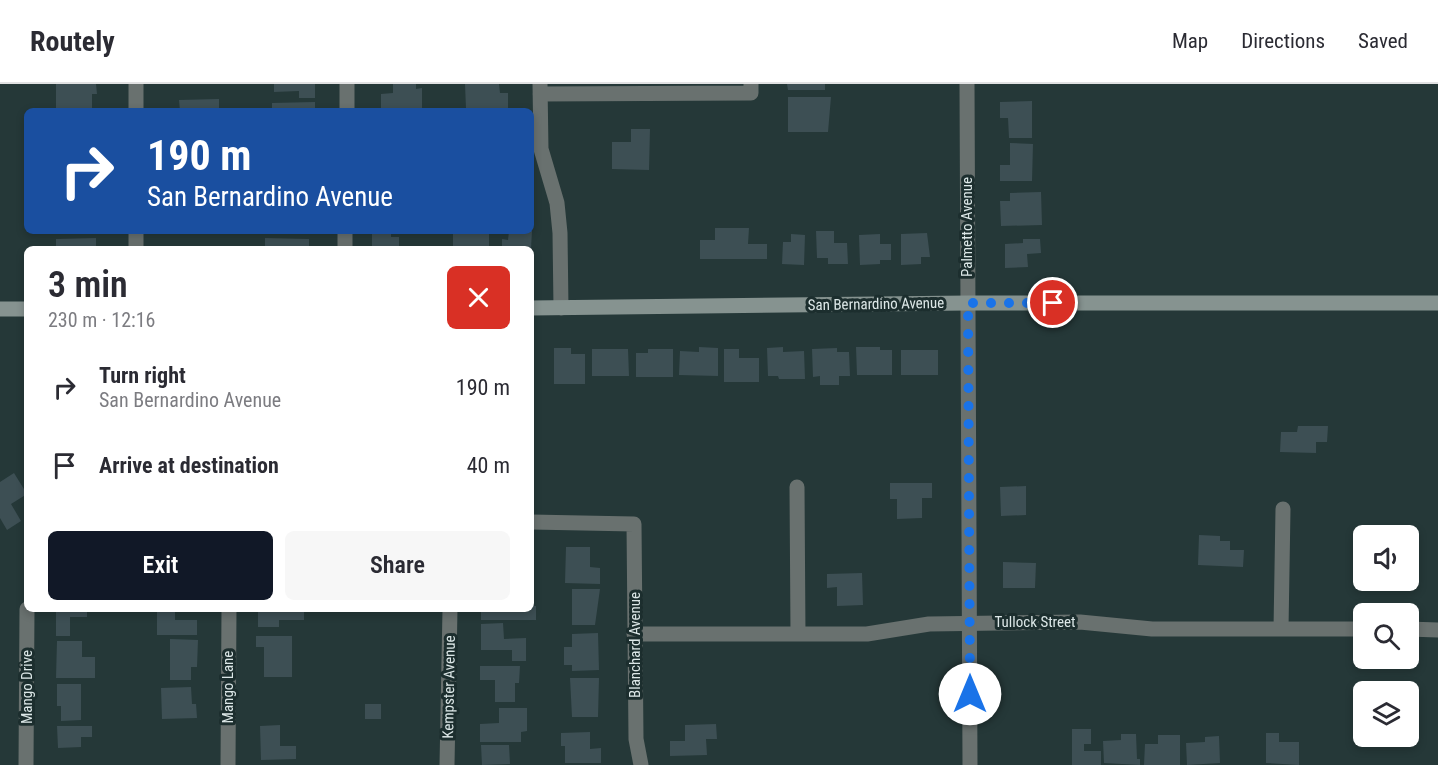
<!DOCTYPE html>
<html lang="en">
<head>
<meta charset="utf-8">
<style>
	body { margin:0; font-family:"Roboto Condensed",sans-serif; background:#f7f7f7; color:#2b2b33; height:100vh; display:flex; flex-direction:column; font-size:22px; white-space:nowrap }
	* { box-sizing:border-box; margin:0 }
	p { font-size:20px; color:#7c7c81 }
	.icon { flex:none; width:33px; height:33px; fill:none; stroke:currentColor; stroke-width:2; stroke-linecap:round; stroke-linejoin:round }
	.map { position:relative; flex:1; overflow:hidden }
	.side { position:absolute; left:24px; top:162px; width:510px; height:366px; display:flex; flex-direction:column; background:#fff; border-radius:9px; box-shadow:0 3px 9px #0003 }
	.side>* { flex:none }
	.banner { position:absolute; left:24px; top:24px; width:510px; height:126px; border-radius:9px; box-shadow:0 3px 9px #0003; background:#1a4fa0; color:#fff; overflow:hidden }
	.tools { position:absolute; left:1353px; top:441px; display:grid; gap:12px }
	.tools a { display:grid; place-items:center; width:66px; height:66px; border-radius:9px; background:#fff; box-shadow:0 3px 9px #0003; font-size:30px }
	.pin { position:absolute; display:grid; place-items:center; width:51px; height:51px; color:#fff; margin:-26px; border:3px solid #fff; border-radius:50%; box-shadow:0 2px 6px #0007 }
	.me { position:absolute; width:66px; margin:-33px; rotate:0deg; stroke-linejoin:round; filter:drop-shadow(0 0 4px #0008) }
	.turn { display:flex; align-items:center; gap:21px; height:126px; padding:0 24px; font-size:27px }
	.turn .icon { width:78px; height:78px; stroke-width:2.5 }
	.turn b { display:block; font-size:42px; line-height:51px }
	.round { display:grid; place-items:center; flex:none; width:63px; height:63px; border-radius:9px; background:#f7f7f7 }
	.headline { display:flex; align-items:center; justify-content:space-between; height:102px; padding:0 24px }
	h1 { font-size:36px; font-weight:600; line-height:45px }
	.cta { display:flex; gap:12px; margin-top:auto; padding:12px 24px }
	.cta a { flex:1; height:69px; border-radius:9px; background:#111827; color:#fff; font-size:24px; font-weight:600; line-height:69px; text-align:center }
	.cta a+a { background:#f7f7f7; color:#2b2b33 }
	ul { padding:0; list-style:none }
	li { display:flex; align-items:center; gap:18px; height:78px; padding:0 24px }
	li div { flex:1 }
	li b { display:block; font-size:22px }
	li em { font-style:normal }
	header { display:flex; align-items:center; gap:36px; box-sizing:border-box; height:84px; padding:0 30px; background:#fff; border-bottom:2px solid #e1e1e2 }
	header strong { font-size:28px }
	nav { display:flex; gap:33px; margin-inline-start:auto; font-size:21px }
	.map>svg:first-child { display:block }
	.building { fill:#3d4f54 }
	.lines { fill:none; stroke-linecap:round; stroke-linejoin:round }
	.minor { stroke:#69716f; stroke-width:15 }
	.tertiary { stroke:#69716f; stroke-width:15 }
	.secondary { stroke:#869390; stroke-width:15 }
	.route { stroke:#1a73e8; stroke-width:10; stroke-dasharray:0 18 }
	.labels { text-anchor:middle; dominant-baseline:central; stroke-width:6; stroke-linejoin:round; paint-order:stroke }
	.street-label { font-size:15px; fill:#dce7e7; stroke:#1c2e2e }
</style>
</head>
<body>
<header>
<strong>Routely</strong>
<nav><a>Map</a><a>Directions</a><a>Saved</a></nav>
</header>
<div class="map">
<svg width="1438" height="681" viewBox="0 0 1438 681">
	<rect width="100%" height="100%" fill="#253838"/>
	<!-- building -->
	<path class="building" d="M56 0H96L97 10H92V27H56Z
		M274 0H315V14H299V7L274 8Z
		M393 0H416V5L422 4V26L381 27V10L393 9Z
		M465 0H499L500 9H508V24L466 25Z
		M787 0H825V6H788Z
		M788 13H831L828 48H788Z
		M219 15V27H180L179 16Z
		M1032 17V54H1009L1008 34H1000V18Z
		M315 18V27H272V19Z
		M631 45H650L649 86 612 85V58H631Z
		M1010 59 1033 60 1032 97H1000V81H1010Z
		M1041 108 1042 141 1001 142 1000 117H1010V109Z
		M715 144H749L748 160H767V175H700V156H715Z
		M372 147H391V153H399V165H372Z
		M453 147H489V163L453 165Z
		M509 147H532L531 165H502V155L508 156Z
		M816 147H834V159H847L848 180H828V174H817Z
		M927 149 930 173H921V180L901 181V150Z
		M791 150 805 151 804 181 782 180 783 158H791Z
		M880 150V160H891V176H880V180L860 181 859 151Z
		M96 154V165H56V155Z
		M265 154 309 155V165H265Z
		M1023 155H1040L1041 169 1027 170 1028 183 1005 184V160L1023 159Z
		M699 263 718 264V292L679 291 680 267 699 268Z
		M783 263V268L804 267 805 295H779L778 292H768L767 264Z
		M856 263H880V266H892V291H857Z
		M554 264H571V270H585V300H554Z
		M837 264V268H849L850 292H839V301H820V292L813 293 812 265Z
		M592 265H628L629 292H592Z
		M648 265H673V293H636V269H648Z
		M724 265H739V274H759V298H724Z
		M901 266H938V291H901Z
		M1298 342H1328L1327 358H1316V369L1280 368 1281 348H1297Z
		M14 389 27 410 11 420 21 437 7 446 0 434V398Z
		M890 399H932V414H922V434L897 435V415H890Z
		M1026 402V431L1001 432 1000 403Z
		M1199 451 1220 452V457H1230V466H1244L1243 483 1198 481Z
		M566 463H590V483L600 484V500L565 499Z
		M1003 478 1036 479 1035 504H1003Z
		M862 489 863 521 837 522V503L827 504V490Z
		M572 505H600L595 541H572Z
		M531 522H536V536H481V525H531Z
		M56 525H87V533H70V552H56Z
		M157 525H182V528H175V536H197V551H157Z
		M258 525H304V536H279V543H258Z
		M503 539 504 555 526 554V577H512V566H481V540Z
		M598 549 599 586 572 587V581H564V563H572V550Z
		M256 552H292V593H264V563H256Z
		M170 555 198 556 197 583H191V596H170Z
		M57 557H82V573H95V594H56Z
		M480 582H520L519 599H515V618H495V596H480Z
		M570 594H599L598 633H572Z
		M57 600H81V636L61 637V622H57Z
		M191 603 192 620H196L197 634 162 635 161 604Z
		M365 620H381V635H365Z
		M499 624H527V647L521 648V658H480V640L499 639Z
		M716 640 717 655H706L707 671 670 672V657H685V641Z
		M280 641V662H296V675L261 676 260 642Z
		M57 642H92V653H81V663L58 664Z
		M1072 645H1091V660H1084V667H1101V681H1072Z
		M590 648V665L601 664V679H565V662H561V649Z
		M1266 649H1279V658H1299V681L1266 679Z
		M1121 650H1136L1137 675H1140V681L1104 679 1103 657 1121 656Z
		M1158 651H1180V681H1144L1145 660H1158Z
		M1219 652 1220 679 1187 681 1186 659 1205 658V653Z
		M481 661H509L510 680 482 681Z"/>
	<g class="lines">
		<!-- minor -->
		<path class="minor" d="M540 0 541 65 557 119 560 149 561 224
			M540 10 751 9V0
			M347 27V0
			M345 165V147
			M797 403 798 550
			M531 438 634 440 636 655 641 681
			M1281 545 1283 425
			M1408 545 1438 546
			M634 550H867L929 540 1080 538 1152 545H1364
			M26 681 27 525
			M228 681 229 525
			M447 681 450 525"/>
		<!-- tertiary -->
		<path class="tertiary" d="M136 0V27
			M967 0 970 681
			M136 147V165"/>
		<!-- secondary -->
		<path class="secondary" d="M531 224 968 219H1438
			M0 225H27"/>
	</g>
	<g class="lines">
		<!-- route -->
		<path class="route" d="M970 610 968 219H1053"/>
	</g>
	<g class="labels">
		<!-- street labels -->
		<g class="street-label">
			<text transform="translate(967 143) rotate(-90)">Palmetto Avenue</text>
			<text transform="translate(876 220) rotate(-1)">San Bernardino Avenue</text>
			<text x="1035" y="538">Tullock Street</text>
			<text transform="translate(635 561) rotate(-90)">Blanchard Avenue</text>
			<text transform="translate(27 603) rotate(-90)">Mango Drive</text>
			<text transform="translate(228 603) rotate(-90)">Mango Lane</text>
			<text transform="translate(449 603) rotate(-89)">Kempster Avenue</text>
		</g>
	</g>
</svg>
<div class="tools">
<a><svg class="icon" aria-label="sound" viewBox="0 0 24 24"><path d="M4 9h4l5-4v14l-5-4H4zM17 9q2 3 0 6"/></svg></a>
<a><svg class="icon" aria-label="search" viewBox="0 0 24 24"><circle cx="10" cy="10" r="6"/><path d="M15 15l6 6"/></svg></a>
<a><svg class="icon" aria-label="layers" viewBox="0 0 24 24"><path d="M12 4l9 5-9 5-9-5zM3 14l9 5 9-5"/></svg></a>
</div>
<div class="pin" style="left:1053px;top:219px;background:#d93025"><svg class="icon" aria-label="arrive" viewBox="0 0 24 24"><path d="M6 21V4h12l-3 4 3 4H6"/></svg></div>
<svg class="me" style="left:970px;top:610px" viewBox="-20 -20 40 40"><circle r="19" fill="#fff"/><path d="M0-13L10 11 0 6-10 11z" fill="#1a73e8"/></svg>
<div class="banner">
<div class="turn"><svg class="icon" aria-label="right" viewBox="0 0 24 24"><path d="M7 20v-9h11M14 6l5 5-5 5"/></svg><div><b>190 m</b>San Bernardino Avenue</div></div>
</div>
<section class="side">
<div class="headline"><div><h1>3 min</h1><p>230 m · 12:16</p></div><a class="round" style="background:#d93025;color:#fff"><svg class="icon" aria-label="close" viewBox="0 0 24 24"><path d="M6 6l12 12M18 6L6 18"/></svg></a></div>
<ul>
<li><svg class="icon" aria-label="right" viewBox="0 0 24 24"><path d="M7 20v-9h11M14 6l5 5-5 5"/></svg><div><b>Turn right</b><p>San Bernardino Avenue</p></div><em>190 m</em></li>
<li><svg class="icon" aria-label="arrive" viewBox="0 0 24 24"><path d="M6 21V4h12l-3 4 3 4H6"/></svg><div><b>Arrive at destination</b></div><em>40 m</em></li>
</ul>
<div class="cta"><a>Exit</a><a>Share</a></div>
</section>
</div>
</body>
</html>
